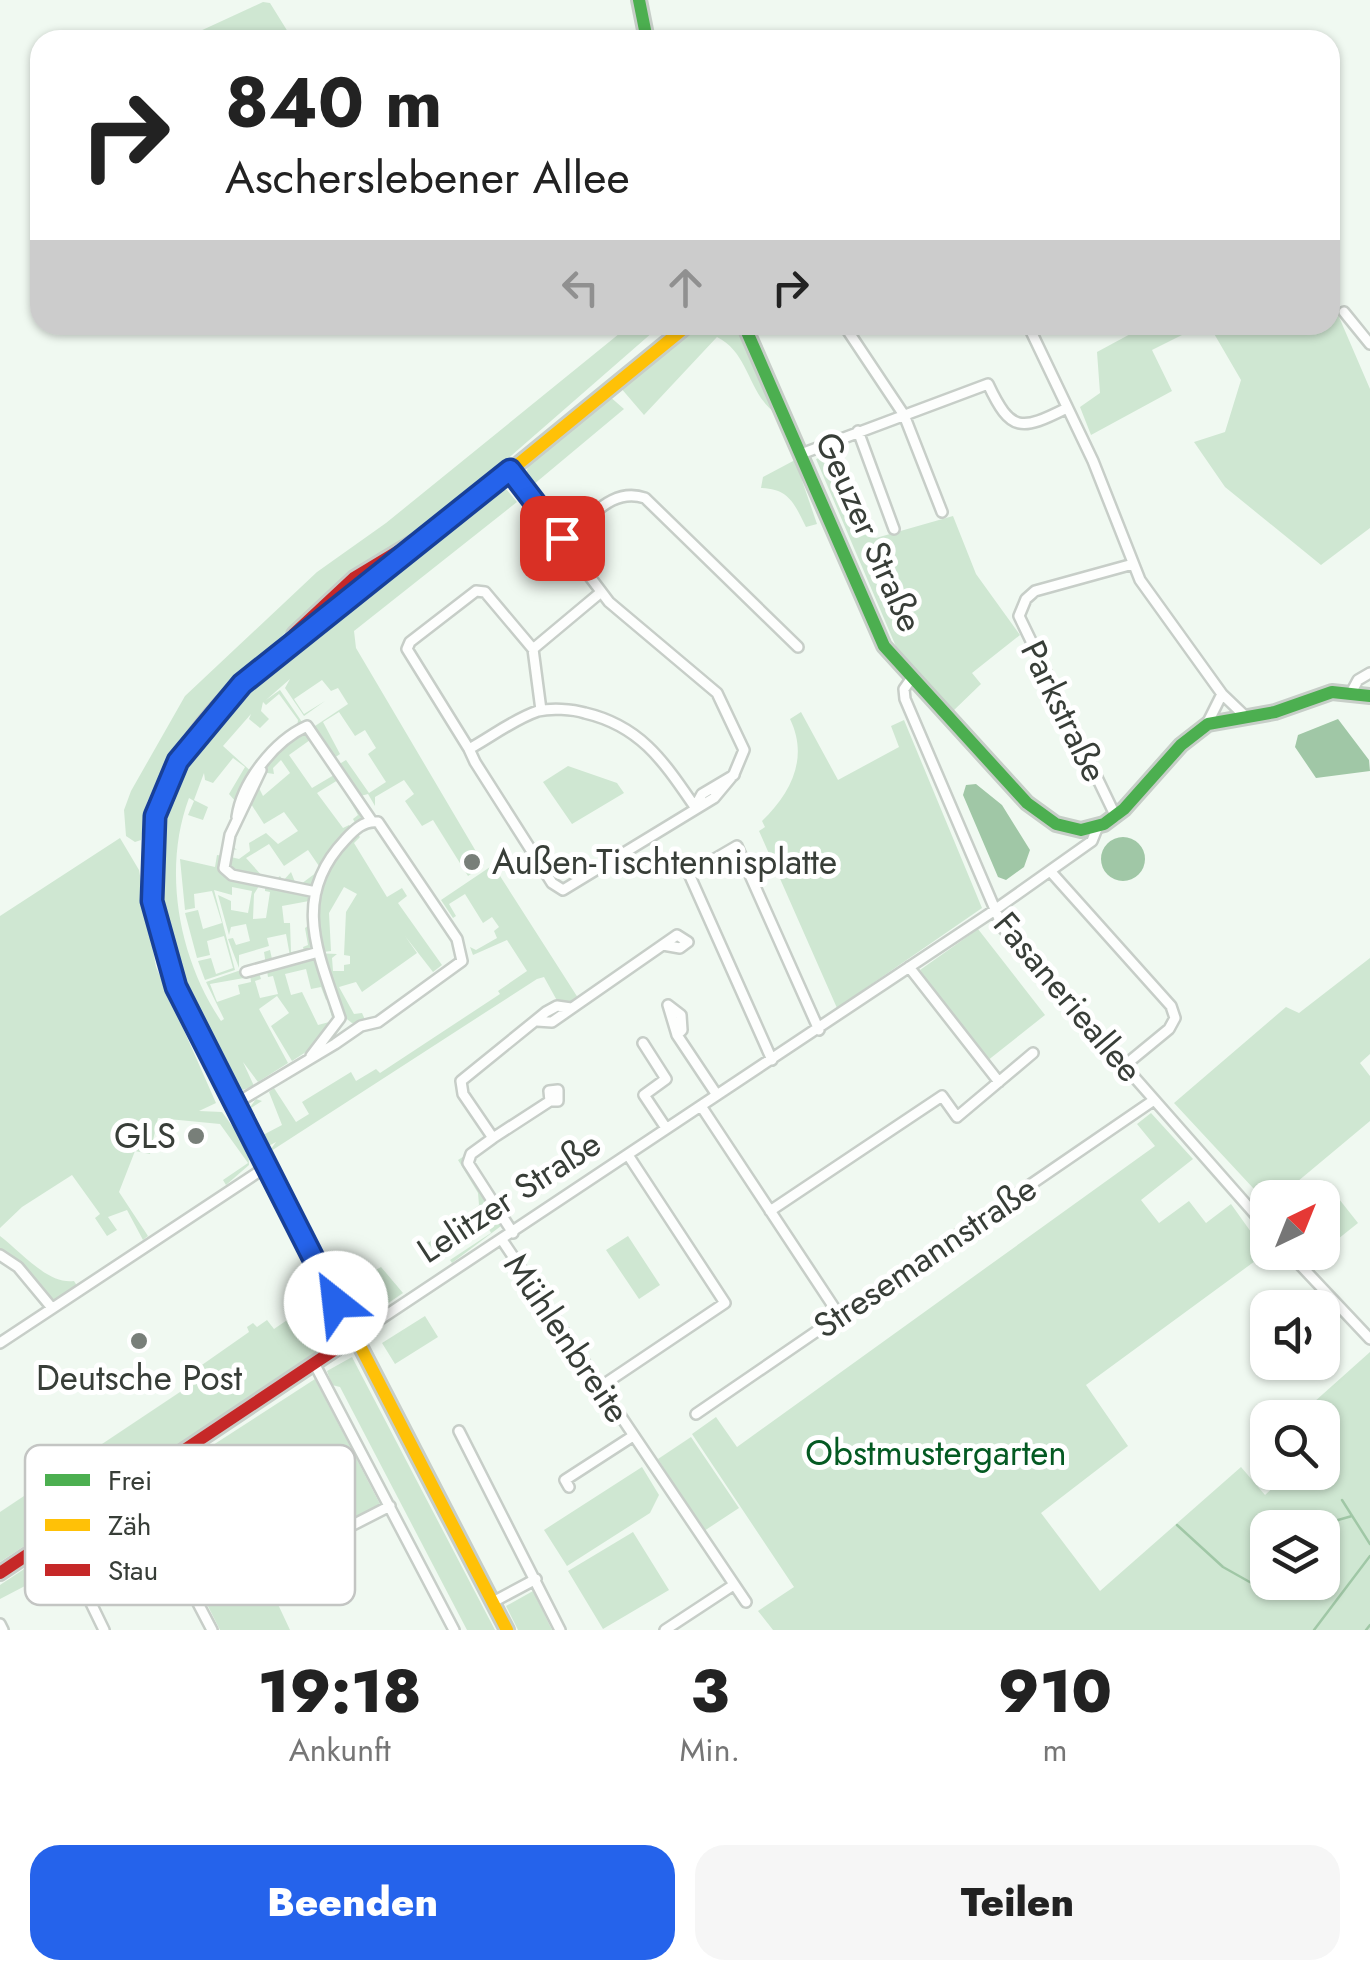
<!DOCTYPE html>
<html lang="de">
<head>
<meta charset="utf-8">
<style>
	body { margin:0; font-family:Jost,sans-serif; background:#f6f6f6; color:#222; height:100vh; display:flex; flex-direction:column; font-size:38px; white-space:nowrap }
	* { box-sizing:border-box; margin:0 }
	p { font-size:32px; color:#767676 }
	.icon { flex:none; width:55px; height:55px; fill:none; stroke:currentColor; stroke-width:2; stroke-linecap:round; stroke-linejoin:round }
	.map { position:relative; height:1630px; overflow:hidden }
	.side { display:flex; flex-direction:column; background:#fff; flex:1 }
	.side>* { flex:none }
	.guide { position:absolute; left:30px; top:30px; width:1310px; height:305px; border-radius:30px; box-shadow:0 2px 8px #0004; background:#fff; color:#222; overflow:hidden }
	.needle { width:65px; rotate:43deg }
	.tools { position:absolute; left:1250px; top:1180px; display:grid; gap:20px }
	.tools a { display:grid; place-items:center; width:90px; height:90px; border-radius:20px; background:#fff; box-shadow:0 2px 8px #0004; font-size:50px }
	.pin { position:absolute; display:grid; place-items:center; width:85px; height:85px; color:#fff; margin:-42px; border-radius:20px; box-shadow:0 5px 15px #0006 }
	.me { position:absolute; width:110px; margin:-55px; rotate:331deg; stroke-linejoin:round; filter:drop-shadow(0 0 8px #0008) }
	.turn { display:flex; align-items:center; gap:35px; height:210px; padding:0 30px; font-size:45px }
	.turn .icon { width:130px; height:130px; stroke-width:2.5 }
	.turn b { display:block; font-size:70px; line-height:85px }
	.lanes { display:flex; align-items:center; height:95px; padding:0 30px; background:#0003; justify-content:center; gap:50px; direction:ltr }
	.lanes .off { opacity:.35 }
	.eta { display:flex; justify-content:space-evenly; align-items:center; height:170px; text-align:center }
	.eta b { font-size:60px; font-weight:800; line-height:70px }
	.primary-button { display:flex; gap:20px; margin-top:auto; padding:20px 30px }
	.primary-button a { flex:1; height:115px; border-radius:30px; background:#2563eb; color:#fff; font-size:40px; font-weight:800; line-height:115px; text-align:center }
	.primary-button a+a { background:#f6f6f6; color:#222 }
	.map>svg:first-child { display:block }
	.green { fill:#cfe7d2; fill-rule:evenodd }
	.water { fill:#a0c7a6 }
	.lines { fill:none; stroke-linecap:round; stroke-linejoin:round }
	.stream { stroke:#a0c7a6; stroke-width:2.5 }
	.street-casing { stroke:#c7cec8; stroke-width:14 }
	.fast-casing { stroke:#c7cec8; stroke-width:18 }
	.slow-casing { stroke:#c7cec8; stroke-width:18 }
	.jam-casing { stroke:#c7cec8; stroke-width:18 }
	.street { stroke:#fdfefd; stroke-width:9 }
	.fast { stroke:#4caf50; stroke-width:12 }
	.slow { stroke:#ffc107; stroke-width:12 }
	.jam { stroke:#c62828; stroke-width:12 }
	.route-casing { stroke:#184099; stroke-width:25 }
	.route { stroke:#2563eb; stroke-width:18 }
	.poi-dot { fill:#787f79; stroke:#fff; stroke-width:4 }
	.labels { text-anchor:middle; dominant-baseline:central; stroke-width:10; stroke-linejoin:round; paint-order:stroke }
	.street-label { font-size:35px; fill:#383e38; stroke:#fff }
	.poi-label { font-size:35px; fill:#383e38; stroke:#fff; text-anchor:start }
	.park-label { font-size:35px; fill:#045a22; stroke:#fff }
	.key { fill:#fff; stroke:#c3c5c3; stroke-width:2.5 }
	.key-label { font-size:28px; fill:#383e38 }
</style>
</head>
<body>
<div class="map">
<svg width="1370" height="1630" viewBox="0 0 1370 1630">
	<rect width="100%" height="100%" fill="#f0f9f1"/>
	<!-- green -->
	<path class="green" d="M263 2 270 3 293 40H197L198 32Z
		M1330 296 1370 389V528L1321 565 1225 487 1194 442 1225 432 1241 380 1209 325H1330Z
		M630 325H661L448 511 352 573 235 678 168 759 147 802 141 840 135 842 126 836 124 810 131 791 185 696 317 572 386 523Z
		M694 325H736L778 415C748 396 750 353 717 337L644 415 620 387Z
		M1147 325H1202L1152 350 1172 391 1091 435 1080 407 1100 393 1097 352Z
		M608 395 624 409 533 485 525 476 530 460Z
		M832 454 864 532 876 538 953 516 976 574 1020 635 972 673 981 684 952 712 900 656 816 459Z
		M795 460 817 524 806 527C794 503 789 489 761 488L763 477Z
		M500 490H507L517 502 354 631 356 648 484 865 468 876 433 820 422 826 405 801 414 794 404 780 375 797V806L368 794 357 797 371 820 358 828 353 819 358 815 338 780 317 793 343 828 349 825 360 837 354 843 387 897 402 888 407 896 398 903 442 965 433 972 405 936 417 953 362 992 356 982 339 987 354 1014 362 1013 367 1024 352 1023 339 1013 312 1048 292 1061 271 1026 289 1013 277 996 259 1009 288 1063 258 1082 243 1062 254 1086 237 1092C217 1070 206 1037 193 1011 136 897 143 801 230 707 258 678 290 649 326 630L322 622ZM290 679 285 688 304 716 325 701 304 714 294 699 322 680 331 691 338 688 348 704 312 728 306 726 282 744 261 772 274 774 273 768 281 760 290 773 263 796 259 788 251 804 264 824 284 812 298 831 278 844 266 833 249 843 250 851 239 859 231 857 233 849 237 850 228 842 224 856 217 855 215 867 180 859 185 910 195 908 194 894 212 891 222 923 203 929 198 910 185 913 197 958 210 955 207 941 224 936 233 968 216 974 211 958 198 961 205 980 235 970 214 890 232 895V887L252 891 248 913 231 910V901L218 895 229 935 231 927 246 924 250 941 236 945 233 938 228 939 239 968V955L269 946 267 938 286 934 290 956 272 959 270 950 264 952 268 977 273 976 278 994 260 998 255 981 261 979 259 973 250 975 251 982 238 985 240 994 217 1002 210 984 244 978 241 970 206 982 224 1019 221 1021C179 959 162 870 189 798L194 801 188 815 203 820 208 807 194 800 204 773 205 780 213 783 233 758 245 767 229 794 236 802 254 774 223 746 251 714 249 719 260 728 269 719 261 711 263 702 266 705 279 694 298 720 297 727 302 722 280 690 266 700ZM339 712 355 736 365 730 376 748 368 754 386 782 369 793 346 760 331 769 334 775 312 788 289 755 310 740 327 763 340 754 323 722ZM269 844 284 866 308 850 321 869 297 887 291 872 283 881 280 876 272 883 265 882V891L270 892 266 918 253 919 254 894 264 878 246 858ZM344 887 357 894 346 912 344 955 350 956V964L344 965V971H333L332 958 337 954 315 953 331 951 329 913ZM309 901 312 923 305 928 308 945 303 947 305 956 299 957 298 951 291 952 290 923H284L282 906ZM306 969 311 989 321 987 326 1000 332 998 335 1004 329 1007 333 1021 318 1025 302 992 291 995 285 974Z
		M801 712 838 780 899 747 891 726 904 720 982 908 837 1008 759 831 765 827 762 821C791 793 809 758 790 719Z
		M568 766 617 783 624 793 572 824 543 782Z
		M120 838 139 870 156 967 216 1103 199 1111 222 1112 248 1148 249 1165 226 1185 223 1180 248 1163 220 1124 158 1118 150 1154 135 1151 119 1192 148 1236 143 1240 127 1210 108 1217 117 1230 107 1236 95 1218 100 1214 72 1175 22 1207 0 1228V916Z
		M493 865 580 1001 560 1006 544 977 537 979 268 1153 276 1142 265 1148 248 1110 256 1099 262 1101 251 1108 263 1135 282 1125 269 1092 274 1088 296 1122 309 1114 302 1102 351 1072 356 1081 376 1069 380 1073 500 994 498 991 527 971 507 940 473 955 470 947 476 950 497 938 494 931 499 927 492 917 483 923 465 894 449 904 456 916 453 918 441 900Z
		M978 929 1045 1015 987 1061 920 970Z
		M1370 958V1054L1360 1063 1370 1076V1121L1279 1197 1268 1198 1267 1203 1174 1103 1286 1007 1299 1013Z
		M1151 1113 1193 1159 1141 1200 1159 1223 1189 1201 1206 1223 1231 1204 1266 1253 1086 1385 1128 1446 1041 1513 1100 1591 1241 1467 1265 1495 1289 1473 1322 1472V1418L1309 1417 1304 1411 1370 1352V1630H773L758 1611 794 1587 692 1434 716 1417 737 1447 1155 1146 1137 1124ZM1268 1528H1322V1582H1268Z
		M466 1155V1169L501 1226 452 1263 450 1260 491 1233 484 1219 441 1246 443 1251 437 1255 428 1243 479 1205 478 1193 458 1160Z
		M1324 1180 1358 1223 1333 1243 1323 1229 1322 1198 1302 1197Z
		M0 1236C20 1251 48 1285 74 1281L79 1289 52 1308 0 1254Z
		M628 1236 660 1285 639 1299 606 1250Z
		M381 1267 403 1293 368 1317 354 1316 340 1290Z
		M315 1301 319 1306 327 1301 343 1328 337 1340 0 1562V1512L204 1376 199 1367 249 1332 247 1327 253 1323 257 1327 267 1320 274 1329Z
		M425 1316 438 1337 395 1364 382 1343Z
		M352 1357 495 1630H467L340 1387 332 1385 327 1371Z
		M315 1379 381 1506 261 1568 290 1630H220L148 1487Z
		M691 1437 739 1508 704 1531 658 1459Z
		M642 1467 659 1495 650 1513 567 1566 544 1530Z
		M137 1494 146 1517 137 1522 145 1540 125 1551 117 1538 0 1599V1585Z
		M633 1532 669 1590 603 1629 568 1571Z
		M533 1591 552 1630H518L506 1606Z"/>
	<!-- water -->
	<path class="water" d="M1338 719 1369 760 1370 771 1316 778 1295 747 1298 735Z
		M976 784 1002 805 1030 850 1024 867 1006 880 998 877 963 795 966 785Z
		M1101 859a22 22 0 1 1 44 0a22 22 0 1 1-44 0Z"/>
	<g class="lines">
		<!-- stream -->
		<path class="stream" d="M1342 1500 1370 1544
			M1177 1525 1223 1567 1255 1585
			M1310 1528 1352 1516
			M1266 1572 1268 1571
			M1314 1630 1370 1556
			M1366 1630 1370 1625"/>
		<!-- street casing -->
		<g class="street-casing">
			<path id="street" d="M1344 312 1370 344
				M844 325 904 415 942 512
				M1028 325 1093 461 1140 580 1222 694 1207 724
				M858 431 894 529
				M801 454 988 384C1011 433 1021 431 1067 408
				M510 471 609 602 717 693 744 750 734 774 714 798 563 890 552 883 475 762 469 749C491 737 514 719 538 711 551 708 572 709 585 713 641 726 664 762 695 807
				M562 538C589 522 610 486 645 498L798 647
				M533 649 600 593
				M911 679 904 689 905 699 1003 928 1268 1229
				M1352 691 1358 680 1370 673
				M1222 694 1246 717
				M469 749 407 649 410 642 476 591 485 592 533 649 541 710
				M261 770 230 835 224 868 232 875 316 892
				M695 807 702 794 734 775
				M237 817C242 782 274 741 307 726L371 820
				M1116 817 1019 616 1026 599 1035 591 1133 564
				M1051 872 1171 1006 1175 1018 1169 1029 1124 1066
				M909 967 999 1082
				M246 972 315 953
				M537 1021 552 1022 677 935 688 942 680 948 663 945
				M677 1035 668 1005 681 1015 682 1030 677 1035 717 1095
				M643 1043 666 1079 644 1095 666 1128
				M772 1060 689 874 737 846 819 1030
				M233 1105 335 1044 361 1026 378 1022 462 961 457 939 378 822C364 820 354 830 345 840 290 898 319 955 340 1018L311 1056
				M701 1106 839 1315
				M493 1138 550 1101H558V1090L549 1091 550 1101
				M770 1211 942 1096 957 1117 1033 1053
				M513 1233 468 1163 471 1154 493 1138 463 1094 461 1081 546 1012 557 1006 571 1008
				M502 1240 746 1602
				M1288 1252 1370 1339
				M0 1255 18 1267 52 1308
				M355 1336 989 914 1092 841 1098 826
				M0 1343 266 1167
				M314 1363 454 1630
				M600 1387 725 1303 628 1155
				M696 1414 1154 1100
				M459 1431 560 1630
				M135 1483 212 1630
				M569 1487 565 1480 633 1436
				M255 1575 390 1506
				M88 1597 104 1630
				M493 1602 536 1579
				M0 1624 3 1630
				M665 1630 732 1586"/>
		</g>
		<!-- fast casing -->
		<g class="fast-casing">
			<path id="fast" d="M639 0 647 40
				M744 325 884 646 1027 803 1056 824 1081 830 1104 824 1124 809 1181 745 1208 724 1275 712 1332 692 1370 696
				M252 1137C168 973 78 835 242 682 295 633 357 596 412 551"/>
		</g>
		<!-- slow casing -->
		<g class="slow-casing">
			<path id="slow" d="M412 551 688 325
				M252 1137 507 1630"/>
		</g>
		<!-- jam casing -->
		<g class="jam-casing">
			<path id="jam" d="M294 634 354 578 412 543
				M0 1573 355 1336"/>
		</g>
		<!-- street -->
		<use href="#street" class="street"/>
		<!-- fast -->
		<use href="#fast" class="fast"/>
		<!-- slow -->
		<use href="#slow" class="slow"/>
		<!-- jam -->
		<use href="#jam" class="jam"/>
	</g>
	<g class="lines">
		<!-- route casing -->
		<g class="route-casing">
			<path id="route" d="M336 1303 176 987 152 901 155 816 178 761 242 684 510 470 562 538"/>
		</g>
		<!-- route -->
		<use href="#route" class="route"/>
	</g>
	<!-- markers -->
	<g class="poi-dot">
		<circle cx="472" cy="862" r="10"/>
		<circle cx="196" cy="1136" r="10"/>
		<circle cx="139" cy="1341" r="10"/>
	</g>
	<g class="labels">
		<!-- street labels -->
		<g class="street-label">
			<text transform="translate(869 532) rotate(66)">Geuzer Straße</text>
			<text transform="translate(1064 711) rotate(64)">Parkstraße</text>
			<text transform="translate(1068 997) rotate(50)">Fasanerieallee</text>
			<text transform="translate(509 1197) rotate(-33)">Lelitzer Straße</text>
			<text transform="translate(925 1257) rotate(-34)">Stresemannstraße</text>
			<text transform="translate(567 1338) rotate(56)">Mühlenbreite</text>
		</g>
		<!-- poi labels -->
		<g class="poi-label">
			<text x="492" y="862">Außen-Tischtennisplatte</text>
			<text x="176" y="1136" text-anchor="end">GLS</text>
			<text x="139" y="1378" text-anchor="middle">Deutsche Post</text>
		</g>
		<!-- park labels -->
		<g class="park-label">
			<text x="936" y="1453">Obstmustergarten</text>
		</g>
	</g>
	<!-- legend -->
	<rect x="25" y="1445" width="330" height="160" rx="15" class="key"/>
	<rect x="45" y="1474" width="45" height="12" fill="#4caf50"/>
	<rect x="45" y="1519" width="45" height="12" fill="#ffc107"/>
	<rect x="45" y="1564" width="45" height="12" fill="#c62828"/>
	<g class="key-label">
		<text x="108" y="1490">Frei</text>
		<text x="108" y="1535">Zäh</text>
		<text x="108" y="1580">Stau</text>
	</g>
</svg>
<div class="tools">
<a><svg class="needle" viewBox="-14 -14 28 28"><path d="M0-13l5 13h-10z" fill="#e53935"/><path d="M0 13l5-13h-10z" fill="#767676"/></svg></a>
<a><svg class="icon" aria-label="sound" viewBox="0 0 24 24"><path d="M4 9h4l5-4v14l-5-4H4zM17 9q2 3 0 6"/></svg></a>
<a><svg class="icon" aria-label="search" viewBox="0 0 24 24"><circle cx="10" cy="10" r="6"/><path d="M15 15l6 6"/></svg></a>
<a><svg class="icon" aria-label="layers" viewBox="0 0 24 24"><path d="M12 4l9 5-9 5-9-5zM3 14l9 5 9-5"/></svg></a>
</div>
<div class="pin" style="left:562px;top:538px;background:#d93025"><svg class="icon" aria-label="arrive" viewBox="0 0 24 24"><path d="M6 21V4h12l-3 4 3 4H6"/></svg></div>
<svg class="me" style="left:336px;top:1303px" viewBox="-20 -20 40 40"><circle r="19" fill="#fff"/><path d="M0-13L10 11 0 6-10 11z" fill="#2563eb"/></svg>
<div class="guide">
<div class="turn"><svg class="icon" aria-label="right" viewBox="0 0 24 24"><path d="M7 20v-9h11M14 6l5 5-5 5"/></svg><div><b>840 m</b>Ascherslebener Allee</div></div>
<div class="lanes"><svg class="icon off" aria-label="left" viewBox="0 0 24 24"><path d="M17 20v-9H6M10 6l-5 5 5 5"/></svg><svg class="icon off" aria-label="ahead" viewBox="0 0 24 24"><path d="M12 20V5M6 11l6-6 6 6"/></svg><svg class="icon" aria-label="right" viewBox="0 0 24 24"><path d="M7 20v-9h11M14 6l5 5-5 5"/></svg></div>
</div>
</div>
<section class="side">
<div class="eta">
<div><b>19:18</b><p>Ankunft</p></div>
<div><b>3</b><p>Min.</p></div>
<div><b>910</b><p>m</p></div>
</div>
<div class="primary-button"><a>Beenden</a><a>Teilen</a></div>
</section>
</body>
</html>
